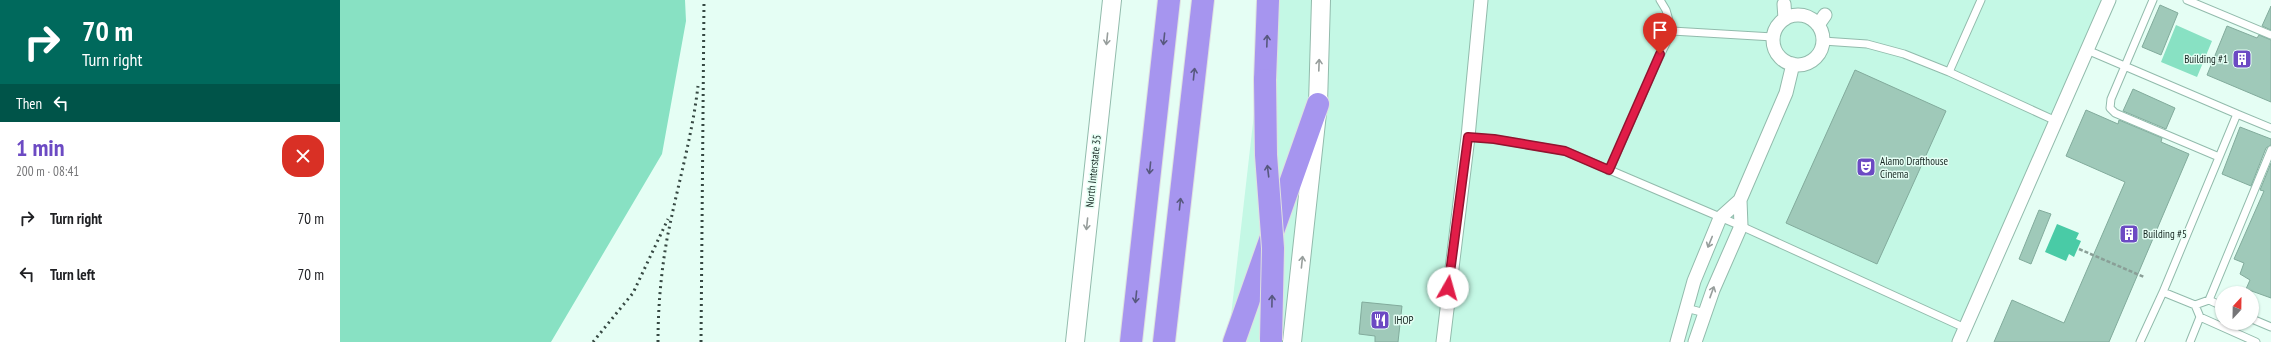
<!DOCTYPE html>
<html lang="en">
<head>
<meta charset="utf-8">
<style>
	body { margin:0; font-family:"PT Sans Narrow",sans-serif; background:#f2f2f2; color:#202124; height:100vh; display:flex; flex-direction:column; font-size:15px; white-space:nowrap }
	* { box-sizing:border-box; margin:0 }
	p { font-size:13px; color:#757577 }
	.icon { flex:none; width:22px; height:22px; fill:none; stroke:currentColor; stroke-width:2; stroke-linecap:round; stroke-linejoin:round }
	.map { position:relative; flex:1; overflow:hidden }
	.details { display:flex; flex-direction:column; background:#fff; width:340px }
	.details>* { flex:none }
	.banner { background:#00695c; color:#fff; overflow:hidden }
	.needle { width:26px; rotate:22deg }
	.controls { position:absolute; left:1875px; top:286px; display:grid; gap:8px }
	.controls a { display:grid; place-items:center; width:44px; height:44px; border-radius:50%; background:#fff; box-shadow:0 1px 3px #0004; font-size:20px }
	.pin { position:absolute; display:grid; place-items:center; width:34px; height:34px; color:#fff; margin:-41px -17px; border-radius:50% 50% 50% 0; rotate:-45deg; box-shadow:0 0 4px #0007 }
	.pin .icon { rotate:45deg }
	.me { position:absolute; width:44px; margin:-22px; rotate:7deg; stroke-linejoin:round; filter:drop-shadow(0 0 3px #0008) }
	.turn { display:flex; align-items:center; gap:14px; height:84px; padding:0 16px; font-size:18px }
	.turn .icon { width:52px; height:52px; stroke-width:2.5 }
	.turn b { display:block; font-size:28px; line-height:34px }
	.then { display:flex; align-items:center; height:38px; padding:0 16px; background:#0003; gap:8px; font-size:15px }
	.round { display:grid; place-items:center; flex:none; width:42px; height:42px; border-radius:16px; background:#f2f2f2 }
	.overview { display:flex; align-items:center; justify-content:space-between; height:68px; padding:0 16px }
	h1 { font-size:24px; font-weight:800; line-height:30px; color:#6c4ac3 }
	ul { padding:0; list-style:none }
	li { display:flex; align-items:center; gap:12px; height:56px; padding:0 16px }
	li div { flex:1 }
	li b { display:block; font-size:15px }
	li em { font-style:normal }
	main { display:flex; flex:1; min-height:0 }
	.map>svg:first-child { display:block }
	.built { fill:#c4f8e5 }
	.green { fill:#88e1c3 }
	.water { fill:#49cba6 }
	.building { fill:#9fc9b9; stroke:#82ab9c }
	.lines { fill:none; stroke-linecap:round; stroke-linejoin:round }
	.lane-casing { stroke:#92bbac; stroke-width:9 }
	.street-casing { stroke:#92bbac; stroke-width:15 }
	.secondary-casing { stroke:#92bbac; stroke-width:20 }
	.highway-casing { stroke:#dfe1e0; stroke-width:24 }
	.path { stroke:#8a9f97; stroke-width:2.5; stroke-dasharray:4 2; stroke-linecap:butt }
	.lane { stroke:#fff; stroke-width:7 }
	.street { stroke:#fff; stroke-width:13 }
	.secondary { stroke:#fff; stroke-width:18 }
	.highway { stroke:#a695ef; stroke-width:22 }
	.rail { stroke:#364842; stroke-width:3; stroke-dasharray:2 4; stroke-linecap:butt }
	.highway-bridge-casing { stroke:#dfe1e0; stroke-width:24; stroke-linecap:butt }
	.highway-bridge { stroke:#a695ef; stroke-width:22 }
	.oneway { stroke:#979e9c }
	.oneway2 { stroke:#57587e }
	.route-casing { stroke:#92132f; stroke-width:10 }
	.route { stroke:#e11d48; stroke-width:7 }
	.labels { text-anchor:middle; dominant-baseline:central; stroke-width:3; stroke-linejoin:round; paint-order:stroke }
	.poi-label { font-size:11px; fill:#172722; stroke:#e5fef4; text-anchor:start }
	.street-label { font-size:11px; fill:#172722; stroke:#e5fef4 }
</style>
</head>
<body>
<main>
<section class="details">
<div class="banner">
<div class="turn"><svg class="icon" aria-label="right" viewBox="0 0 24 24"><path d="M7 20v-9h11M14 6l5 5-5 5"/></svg><div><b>70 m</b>Turn right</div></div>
<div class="then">Then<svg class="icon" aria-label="left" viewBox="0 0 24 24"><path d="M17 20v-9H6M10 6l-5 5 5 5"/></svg></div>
</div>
<div class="overview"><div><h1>1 min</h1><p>200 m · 08:41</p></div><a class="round" style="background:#d93025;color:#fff"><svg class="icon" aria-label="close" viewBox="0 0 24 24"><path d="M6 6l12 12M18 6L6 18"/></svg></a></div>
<ul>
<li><svg class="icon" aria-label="right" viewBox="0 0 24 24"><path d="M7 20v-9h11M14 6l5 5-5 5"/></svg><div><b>Turn right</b></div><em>70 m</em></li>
<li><svg class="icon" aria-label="left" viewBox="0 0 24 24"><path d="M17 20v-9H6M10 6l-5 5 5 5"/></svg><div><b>Turn left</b></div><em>70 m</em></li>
</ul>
</section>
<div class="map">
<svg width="1931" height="342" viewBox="0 0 1931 342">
	<rect width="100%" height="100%" fill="#e5fef4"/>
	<!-- built -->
	<path class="built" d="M927 0H1770L1622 342H888Z"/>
	<!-- green -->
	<path class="green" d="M0 0H345L346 21 322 154 211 342H0Z
		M1836 25 1872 41 1857 77 1821 62Z"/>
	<!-- water -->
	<path class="water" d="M1717 224 1739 233 1736 239 1741 241 1734 257 1729 254 1726 261 1705 252Z"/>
	<!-- building -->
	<path class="building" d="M1820 5 1838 13 1821 55 1802 47Z
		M1931 6V30L1922 26Z
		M1887 26 1917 38 1919 35 1931 40V102L1867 75Z
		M1515 70 1606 111 1537 264 1446 223Z
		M1793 89 1835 108 1826 129 1783 111Z
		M1746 110 1778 124 1779 120 1822 138 1821 142 1849 154 1769 342H1654L1672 300 1724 323 1785 182 1726 156Z
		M1900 127 1931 139V145L1926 148 1911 186 1882 174Z
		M1931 163V298L1906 289 1910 280 1900 274 1904 263 1894 259 1924 191 1920 190Z
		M1699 210 1711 214 1691 264 1679 259Z
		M1022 302 1062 306 1058 342H1035V336L1019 334Z"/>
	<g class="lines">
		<!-- lane casing -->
		<g class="lane-casing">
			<path id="lane" d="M1813 0 1771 99 1770 108 1775 113 1879 157
				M1847 0 1931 35
				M1332 31 1433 37
				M1483 41 1527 44 1564 54 1609 72 1716 121
				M1747 50 1897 114 1823 292 1855 305 1869 300 1882 306
				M1609 72 1641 0
				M1897 114 1931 128
				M1128 137 1154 139 1225 151 1401 226 1625 328
				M1269 171 1315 66 1332 31 1326 10 1320 0
				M1869 300 1931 150
				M1855 305 1860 317 1916 342
				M1346 308 1365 313
				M1912 319 1931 327
				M1800 342 1823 292
				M1850 342 1860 317"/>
		</g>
		<!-- street casing -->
		<g class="street-casing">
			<path id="street" d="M1444 4 1445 19
				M1433 40a25 25 0 1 1 50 0a25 25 0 1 1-50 0Z
				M1478 25 1485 15
				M1103 342 1128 137 1141 0
				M1337 342 1354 281 1380 218 1400 200
				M1355 342 1373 290 1401 226 1400 200 1446 93 1453 64
				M1619 342 1769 0"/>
		</g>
		<!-- secondary casing -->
		<g class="secondary-casing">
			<path id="secondary" d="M735 342 772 0
				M952 342 978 104 981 0"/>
		</g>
		<!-- highway casing -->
		<g class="highway-casing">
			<path id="highway" d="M925 80 928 0
				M791 342 829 0
				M824 342 863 0
				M894 342 978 104"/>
		</g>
		<!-- path -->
		<path class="path" d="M1739 249 1804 277"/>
		<!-- lane -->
		<use href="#lane" class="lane"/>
		<!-- street -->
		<use href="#street" class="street"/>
		<!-- secondary -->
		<use href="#secondary" class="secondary"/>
		<!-- highway -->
		<use href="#highway" class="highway"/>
		<!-- rail -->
		<path class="rail" d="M253 342 293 293 328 219
			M318 342C318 307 321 273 327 239 337 187 352 138 358 86
			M361 342 364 0"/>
		<!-- highway-bridge casing -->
		<g class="highway-bridge-casing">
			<path id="highway-bridge" d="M925 80 926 155 933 248 931 340"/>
		</g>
		<!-- highway-bridge -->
		<use href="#highway-bridge" class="highway-bridge"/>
	</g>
	<!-- one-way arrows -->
	<defs><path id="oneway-shaft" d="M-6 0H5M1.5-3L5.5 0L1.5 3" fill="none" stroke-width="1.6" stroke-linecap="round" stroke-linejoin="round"/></defs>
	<g class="oneway">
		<use href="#oneway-shaft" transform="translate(767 39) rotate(96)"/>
		<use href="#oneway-shaft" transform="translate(979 65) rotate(-88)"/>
		<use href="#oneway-shaft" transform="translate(747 224) rotate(96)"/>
		<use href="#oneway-shaft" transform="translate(1370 242) rotate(112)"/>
		<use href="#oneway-shaft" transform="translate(962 262) rotate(-84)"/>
		<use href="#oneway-shaft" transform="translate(1372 292) rotate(-70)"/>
	</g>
	<g class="oneway2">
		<use href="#oneway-shaft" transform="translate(824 39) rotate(96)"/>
		<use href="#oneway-shaft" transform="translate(927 41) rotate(-88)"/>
		<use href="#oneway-shaft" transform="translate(854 74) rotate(-84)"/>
		<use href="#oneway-shaft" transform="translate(810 168) rotate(96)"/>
		<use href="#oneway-shaft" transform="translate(928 171) rotate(-97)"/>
		<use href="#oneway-shaft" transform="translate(840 204) rotate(-84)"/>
		<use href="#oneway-shaft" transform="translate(796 297) rotate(96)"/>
		<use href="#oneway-shaft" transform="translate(932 301) rotate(-89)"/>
	</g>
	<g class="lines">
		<!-- route casing -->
		<g class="route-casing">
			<path id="route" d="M1108 288 1128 137 1154 139 1225 151 1269 170 1320 54"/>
		</g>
		<!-- route -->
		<use href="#route" class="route"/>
	</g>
	<!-- icons -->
	<defs>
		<g id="building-square" transform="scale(1)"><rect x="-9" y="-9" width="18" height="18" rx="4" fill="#6c4ac3" stroke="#e5fef4"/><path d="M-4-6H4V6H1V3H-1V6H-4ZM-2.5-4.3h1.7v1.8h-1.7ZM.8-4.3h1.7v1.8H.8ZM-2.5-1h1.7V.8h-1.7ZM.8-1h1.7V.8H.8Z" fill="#fff"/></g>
		<g id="theatre-square" transform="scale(1)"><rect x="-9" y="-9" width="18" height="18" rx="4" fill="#6c4ac3" stroke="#e5fef4"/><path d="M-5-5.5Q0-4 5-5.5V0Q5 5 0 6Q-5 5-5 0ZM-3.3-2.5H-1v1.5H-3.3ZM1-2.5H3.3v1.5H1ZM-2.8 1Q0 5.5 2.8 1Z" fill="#fff"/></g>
		<g id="restaurant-square" transform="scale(1)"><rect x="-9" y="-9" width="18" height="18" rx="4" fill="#6c4ac3" stroke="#e5fef4"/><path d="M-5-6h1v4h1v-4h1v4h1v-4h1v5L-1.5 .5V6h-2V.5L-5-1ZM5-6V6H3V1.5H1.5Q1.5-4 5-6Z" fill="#fff"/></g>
	</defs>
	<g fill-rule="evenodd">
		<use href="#building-square" x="1902" y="59"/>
		<use href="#theatre-square" x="1526" y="167"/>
		<use href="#building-square" x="1789" y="234"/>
		<use href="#restaurant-square" x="1040" y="320"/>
	</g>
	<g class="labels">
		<!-- poi labels -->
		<g class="poi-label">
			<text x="1888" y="59" text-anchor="end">Building #1</text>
			<text x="1540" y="161">Alamo Drafthouse<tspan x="1540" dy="13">Cinema</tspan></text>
			<text x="1803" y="234">Building #5</text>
			<text x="1054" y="320">IHOP</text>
		</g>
		<!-- street labels -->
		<g class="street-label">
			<text transform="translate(753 171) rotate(-84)">North Interstate 35</text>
		</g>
	</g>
</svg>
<div class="controls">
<a><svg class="needle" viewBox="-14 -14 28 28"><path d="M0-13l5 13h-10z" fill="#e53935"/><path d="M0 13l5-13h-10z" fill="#757577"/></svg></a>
</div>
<div class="pin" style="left:1320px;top:54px;background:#d93025"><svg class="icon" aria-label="arrive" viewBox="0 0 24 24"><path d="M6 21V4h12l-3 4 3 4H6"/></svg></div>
<svg class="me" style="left:1108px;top:288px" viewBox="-20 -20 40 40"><circle r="19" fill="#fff"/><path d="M0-13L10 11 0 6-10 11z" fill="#e11d48"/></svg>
</div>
</main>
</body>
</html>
